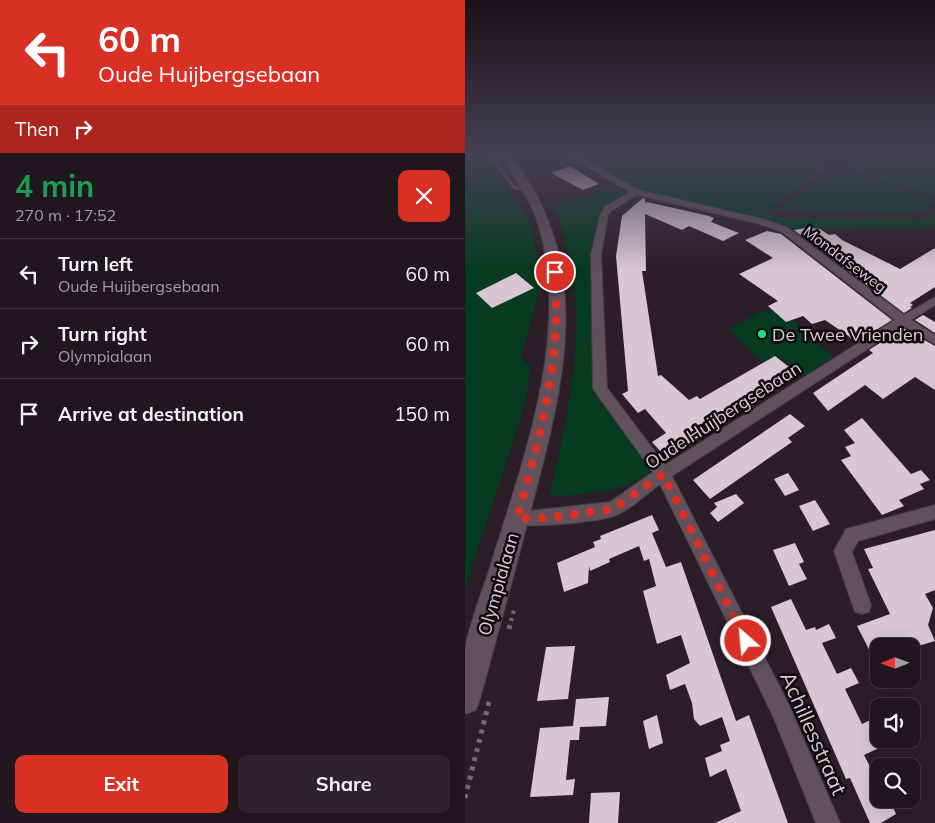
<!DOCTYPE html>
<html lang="en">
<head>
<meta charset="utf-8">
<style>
	body { margin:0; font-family:Mulish,sans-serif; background:#2d232a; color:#f1f3f6; height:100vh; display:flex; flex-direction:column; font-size:19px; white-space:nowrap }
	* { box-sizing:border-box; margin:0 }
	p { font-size:16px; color:#a29fa4 }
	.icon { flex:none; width:28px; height:28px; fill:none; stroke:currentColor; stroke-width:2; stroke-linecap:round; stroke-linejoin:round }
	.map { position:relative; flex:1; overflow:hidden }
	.sheet { display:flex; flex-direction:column; background:#20161d; width:465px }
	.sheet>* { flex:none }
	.hud { background:#d93025; color:#fff; overflow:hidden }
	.needle { width:32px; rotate:269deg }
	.fabs { position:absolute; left:405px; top:638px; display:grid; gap:10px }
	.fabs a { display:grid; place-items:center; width:50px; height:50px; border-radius:10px; background:#20161d; box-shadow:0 5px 20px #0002,0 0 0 1px #3d353b; font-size:25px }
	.pin { position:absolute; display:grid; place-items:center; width:42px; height:42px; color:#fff; margin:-21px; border:2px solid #fff; border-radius:50%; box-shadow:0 1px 5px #0007 }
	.me { position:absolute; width:55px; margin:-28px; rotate:333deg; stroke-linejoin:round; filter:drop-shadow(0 0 4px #0008) }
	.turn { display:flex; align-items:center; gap:18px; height:105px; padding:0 15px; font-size:22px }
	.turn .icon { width:65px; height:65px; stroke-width:2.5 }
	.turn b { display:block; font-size:35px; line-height:42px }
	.then { display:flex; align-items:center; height:48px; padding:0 15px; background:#0003; gap:10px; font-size:19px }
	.round { display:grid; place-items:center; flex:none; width:52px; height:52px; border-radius:10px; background:#2d232a }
	.overview { display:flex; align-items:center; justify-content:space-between; height:85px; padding:0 15px }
	h1 { font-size:30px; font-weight:700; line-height:38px; color:#1e9e55 }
	.action { display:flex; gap:10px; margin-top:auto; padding:10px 15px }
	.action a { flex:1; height:58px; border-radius:10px; background:#d93025; color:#fff; font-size:20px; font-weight:700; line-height:58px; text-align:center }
	.action a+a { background:#2d232a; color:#f1f3f6 }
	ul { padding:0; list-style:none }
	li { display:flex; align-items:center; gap:15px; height:70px; padding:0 15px; border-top:1px solid #3d353b }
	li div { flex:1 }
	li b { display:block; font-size:19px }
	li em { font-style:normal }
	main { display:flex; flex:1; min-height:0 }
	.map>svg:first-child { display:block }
	.green { fill:#063b21 }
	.building { fill:#d8c7d2 }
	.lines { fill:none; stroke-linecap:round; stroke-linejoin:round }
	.service-casing { stroke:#463c43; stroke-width:2 }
	.minor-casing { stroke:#463c43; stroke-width:2 }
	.secondary-casing { stroke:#463c43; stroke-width:2 }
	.path-far1 { stroke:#766a72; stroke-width:4; stroke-dasharray:3 4.5; stroke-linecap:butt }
	.path { stroke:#766a72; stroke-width:5; stroke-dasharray:4 5.5; stroke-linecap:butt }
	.service { fill:#60515b; fill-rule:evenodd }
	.minor { fill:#60515b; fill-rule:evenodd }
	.secondary { fill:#60515b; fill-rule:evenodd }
	.route { stroke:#d93025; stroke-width:9; stroke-dasharray:0 16.2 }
	.poi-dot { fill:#2bd884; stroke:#100a0e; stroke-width:2 }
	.labels { text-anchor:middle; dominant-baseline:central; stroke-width:5; stroke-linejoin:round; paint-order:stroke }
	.far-street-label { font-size:15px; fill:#d8cfd5; stroke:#100a0e }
	.poi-label { font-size:18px; fill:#d8cfd5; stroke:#100a0e; text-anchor:start }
	.street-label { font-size:18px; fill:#d8cfd5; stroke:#100a0e }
	.near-street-label { font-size:21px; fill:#d8cfd5; stroke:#100a0e }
</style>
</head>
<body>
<main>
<section class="sheet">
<div class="hud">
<div class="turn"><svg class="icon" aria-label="left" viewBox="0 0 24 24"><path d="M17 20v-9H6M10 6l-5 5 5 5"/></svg><div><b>60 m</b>Oude Huijbergsebaan</div></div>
<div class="then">Then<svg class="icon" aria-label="right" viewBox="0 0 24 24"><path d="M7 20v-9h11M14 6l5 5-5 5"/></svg></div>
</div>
<div class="overview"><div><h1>4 min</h1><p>270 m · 17:52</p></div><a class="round" style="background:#d93025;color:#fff"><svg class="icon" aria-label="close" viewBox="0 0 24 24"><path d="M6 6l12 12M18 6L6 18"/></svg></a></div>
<ul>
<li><svg class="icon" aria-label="left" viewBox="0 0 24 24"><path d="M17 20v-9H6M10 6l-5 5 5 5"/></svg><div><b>Turn left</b><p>Oude Huijbergsebaan</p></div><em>60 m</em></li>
<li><svg class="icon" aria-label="right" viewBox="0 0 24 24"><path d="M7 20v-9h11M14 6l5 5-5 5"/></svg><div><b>Turn right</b><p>Olympialaan</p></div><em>60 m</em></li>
<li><svg class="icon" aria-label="arrive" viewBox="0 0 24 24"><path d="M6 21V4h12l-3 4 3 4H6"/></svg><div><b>Arrive at destination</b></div><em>150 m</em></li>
</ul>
<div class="action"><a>Exit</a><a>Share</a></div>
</section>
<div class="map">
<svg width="470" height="823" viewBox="0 0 470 823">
	<rect width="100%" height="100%" fill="#2b1e27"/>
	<!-- green -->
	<path class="green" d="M0 155H23L36 181 65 220 72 258 79 275 56 358 66 367 59 407 0 589Z
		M110 155H319L367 165 301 211 302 215 320 218 458 219 470 212V227L320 230 177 190 160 184Z
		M394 155H470V196L423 183 378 166Z
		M374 168 419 186 470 200C468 208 463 209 456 212L313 211Z
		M149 186 163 191 139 208 132 220 130 227 127 255 128 391 188 470C153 495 125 493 84 497 104 413 125 320 99 236 97 227 94 216 89 207Z
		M309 311 319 312 368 357 339 376 314 357 298 363 264 329 294 312Z"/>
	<!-- building -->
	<path class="building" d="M105 166 134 184 118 190 86 173Z
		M178 198 180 199V203L182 202 244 216 249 218 246 222 274 233 258 241 224 226 217 230 180 214 181 271H177L193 376 196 375 224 400 232 396 235 399 310 356 333 374 207 454 202 448 196 452 187 442 201 433 180 409 173 413 157 394 163 391 151 256 157 216Z
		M341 228 355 229 364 235 370 234 377 240 435 269 470 248V287L445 303 448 305 445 307 447 308 439 313 329 230Z
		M302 231 316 234 427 320 392 342 360 320 347 324 338 316 321 322 303 306 313 301 274 274 308 258 280 240Z
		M51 273 69 288 27 308 11 293Z
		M458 315 470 322V333L450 320Z
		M438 328 470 346V390L450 377 418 399 400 385 363 411 348 393 408 353 404 350Z
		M325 414 340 426 323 438 327 442 245 499 228 480Z
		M397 418 446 474 456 470 465 480 455 484 459 489 434 500 439 506 417 515 376 460 386 456 380 447 390 443 379 430Z
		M323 473 334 490 320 496 309 479Z
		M271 494 279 503 253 522 245 513 252 507 249 503Z
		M350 500 365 524 348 531 334 506Z
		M187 515 194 530 187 533 201 567 216 562 271 721 284 715 323 823H250L276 811 261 769 245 777 240 758 257 751 255 745 265 741 257 717 235 726 229 719 227 703 220 684 205 690 201 675 225 663 216 635 192 644 178 591 191 586 184 559 179 561 174 546 144 559 145 562 125 571 124 566 123 583 99 592 92 563 130 547 128 542 136 539 135 536Z
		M470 530V590L460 594 468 608 463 625 470 641 453 646H414V669L392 626 425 614 403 569 408 568 399 549Z
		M330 543 339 562 334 564 342 579 324 586 308 550Z
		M326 599 341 630 350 627 351 630 364 624 371 638 357 643 372 674 386 668 394 683 380 689 397 724 414 716V748L399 755 414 784V799H424L431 814 416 823H405L385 778 381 779 306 607Z
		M110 646 103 699 72 701 81 647Z
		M144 697 141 726 115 727 114 740H105L101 780 110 779 108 795 65 797 75 728 108 726 111 699Z
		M192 715 198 743 184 749 178 721Z
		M155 792 153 823H124L126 793Z"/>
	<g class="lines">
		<!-- service casing -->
		<g class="service-casing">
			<path id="service" d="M24 155H28L49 185 53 188 64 187 66 188 65 189 52 190 47 187Z"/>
		</g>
		<!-- minor casing -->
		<g class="minor-casing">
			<path id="minor" d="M101 155H110L174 190 301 220 323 228 439 315 470 297V305L446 320 470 335V344L438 326 207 476 323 703 375 823H351L308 716 195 484C182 494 169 506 154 514 140 522 61 529 46 523L44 518 46 513 145 502 188 472 128 389 126 255 135 215 140 207 165 192ZM172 195 295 224 317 232 430 320 200 465 142 388 136 255 143 215 146 211Z
				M470 505V519L393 541 387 552 406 605 404 612 397 614 390 612 369 551 381 529Z"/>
		</g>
		<!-- secondary casing -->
		<g class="secondary-casing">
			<path id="secondary" d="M35 155H45C133 265 98 389 65 513 49 575 32 637 15 699L11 710 0 714C0 693 0 671 0 650 3 627 18 590 25 567 57 463 106 336 74 227 66 199 49 179 35 155Z"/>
		</g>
		<!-- path-far1 -->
		<path class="path-far1" d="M46 621 50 607"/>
		<!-- path -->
		<path class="path" d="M44 629 46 620
			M0 798 25 698"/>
		<!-- service -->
		<use href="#service" class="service"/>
		<!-- minor -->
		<use href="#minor" class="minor"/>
		<!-- secondary -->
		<use href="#secondary" class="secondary"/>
	</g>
	<!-- sky -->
	<linearGradient id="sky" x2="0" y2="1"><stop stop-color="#181015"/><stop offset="0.57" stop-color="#444152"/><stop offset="1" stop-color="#444152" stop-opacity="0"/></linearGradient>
	<rect width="470" height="270" fill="url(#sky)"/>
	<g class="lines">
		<!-- route -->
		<path class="route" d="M90 272C97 357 75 438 52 518H82L148 509 198 474 281 641"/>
	</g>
	<!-- markers -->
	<circle class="poi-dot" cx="297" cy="334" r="5"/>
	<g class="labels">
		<!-- far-street labels -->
		<g class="far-street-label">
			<text transform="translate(380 259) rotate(37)">Mondafseweg</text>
		</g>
		<!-- poi labels -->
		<g class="poi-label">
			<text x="307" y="334">De Twee Vrienden</text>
		</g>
		<!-- street labels -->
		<g class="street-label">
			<text transform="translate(258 415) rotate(-33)">Oude Huijbergsebaan</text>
			<text transform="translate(33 584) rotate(-74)">Olympialaan</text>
		</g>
		<!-- near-street labels -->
		<g class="near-street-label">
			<text transform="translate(349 733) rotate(66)">Achillesstraat</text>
		</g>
	</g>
</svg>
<div class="fabs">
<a><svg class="needle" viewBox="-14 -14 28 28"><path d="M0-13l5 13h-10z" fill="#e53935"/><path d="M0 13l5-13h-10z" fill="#a29fa4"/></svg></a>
<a><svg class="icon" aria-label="sound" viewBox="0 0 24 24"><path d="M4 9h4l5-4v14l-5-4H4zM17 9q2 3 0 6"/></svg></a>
<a><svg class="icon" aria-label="search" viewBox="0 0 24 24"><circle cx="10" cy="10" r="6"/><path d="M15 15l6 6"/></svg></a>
</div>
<div class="pin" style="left:90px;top:272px;background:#d93025"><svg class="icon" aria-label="arrive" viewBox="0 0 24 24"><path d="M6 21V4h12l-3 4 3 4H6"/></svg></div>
<svg class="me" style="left:281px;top:641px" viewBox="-20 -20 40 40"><circle r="17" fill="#d93025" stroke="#fff" stroke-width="3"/><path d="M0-11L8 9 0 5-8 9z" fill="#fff"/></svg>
</div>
</main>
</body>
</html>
